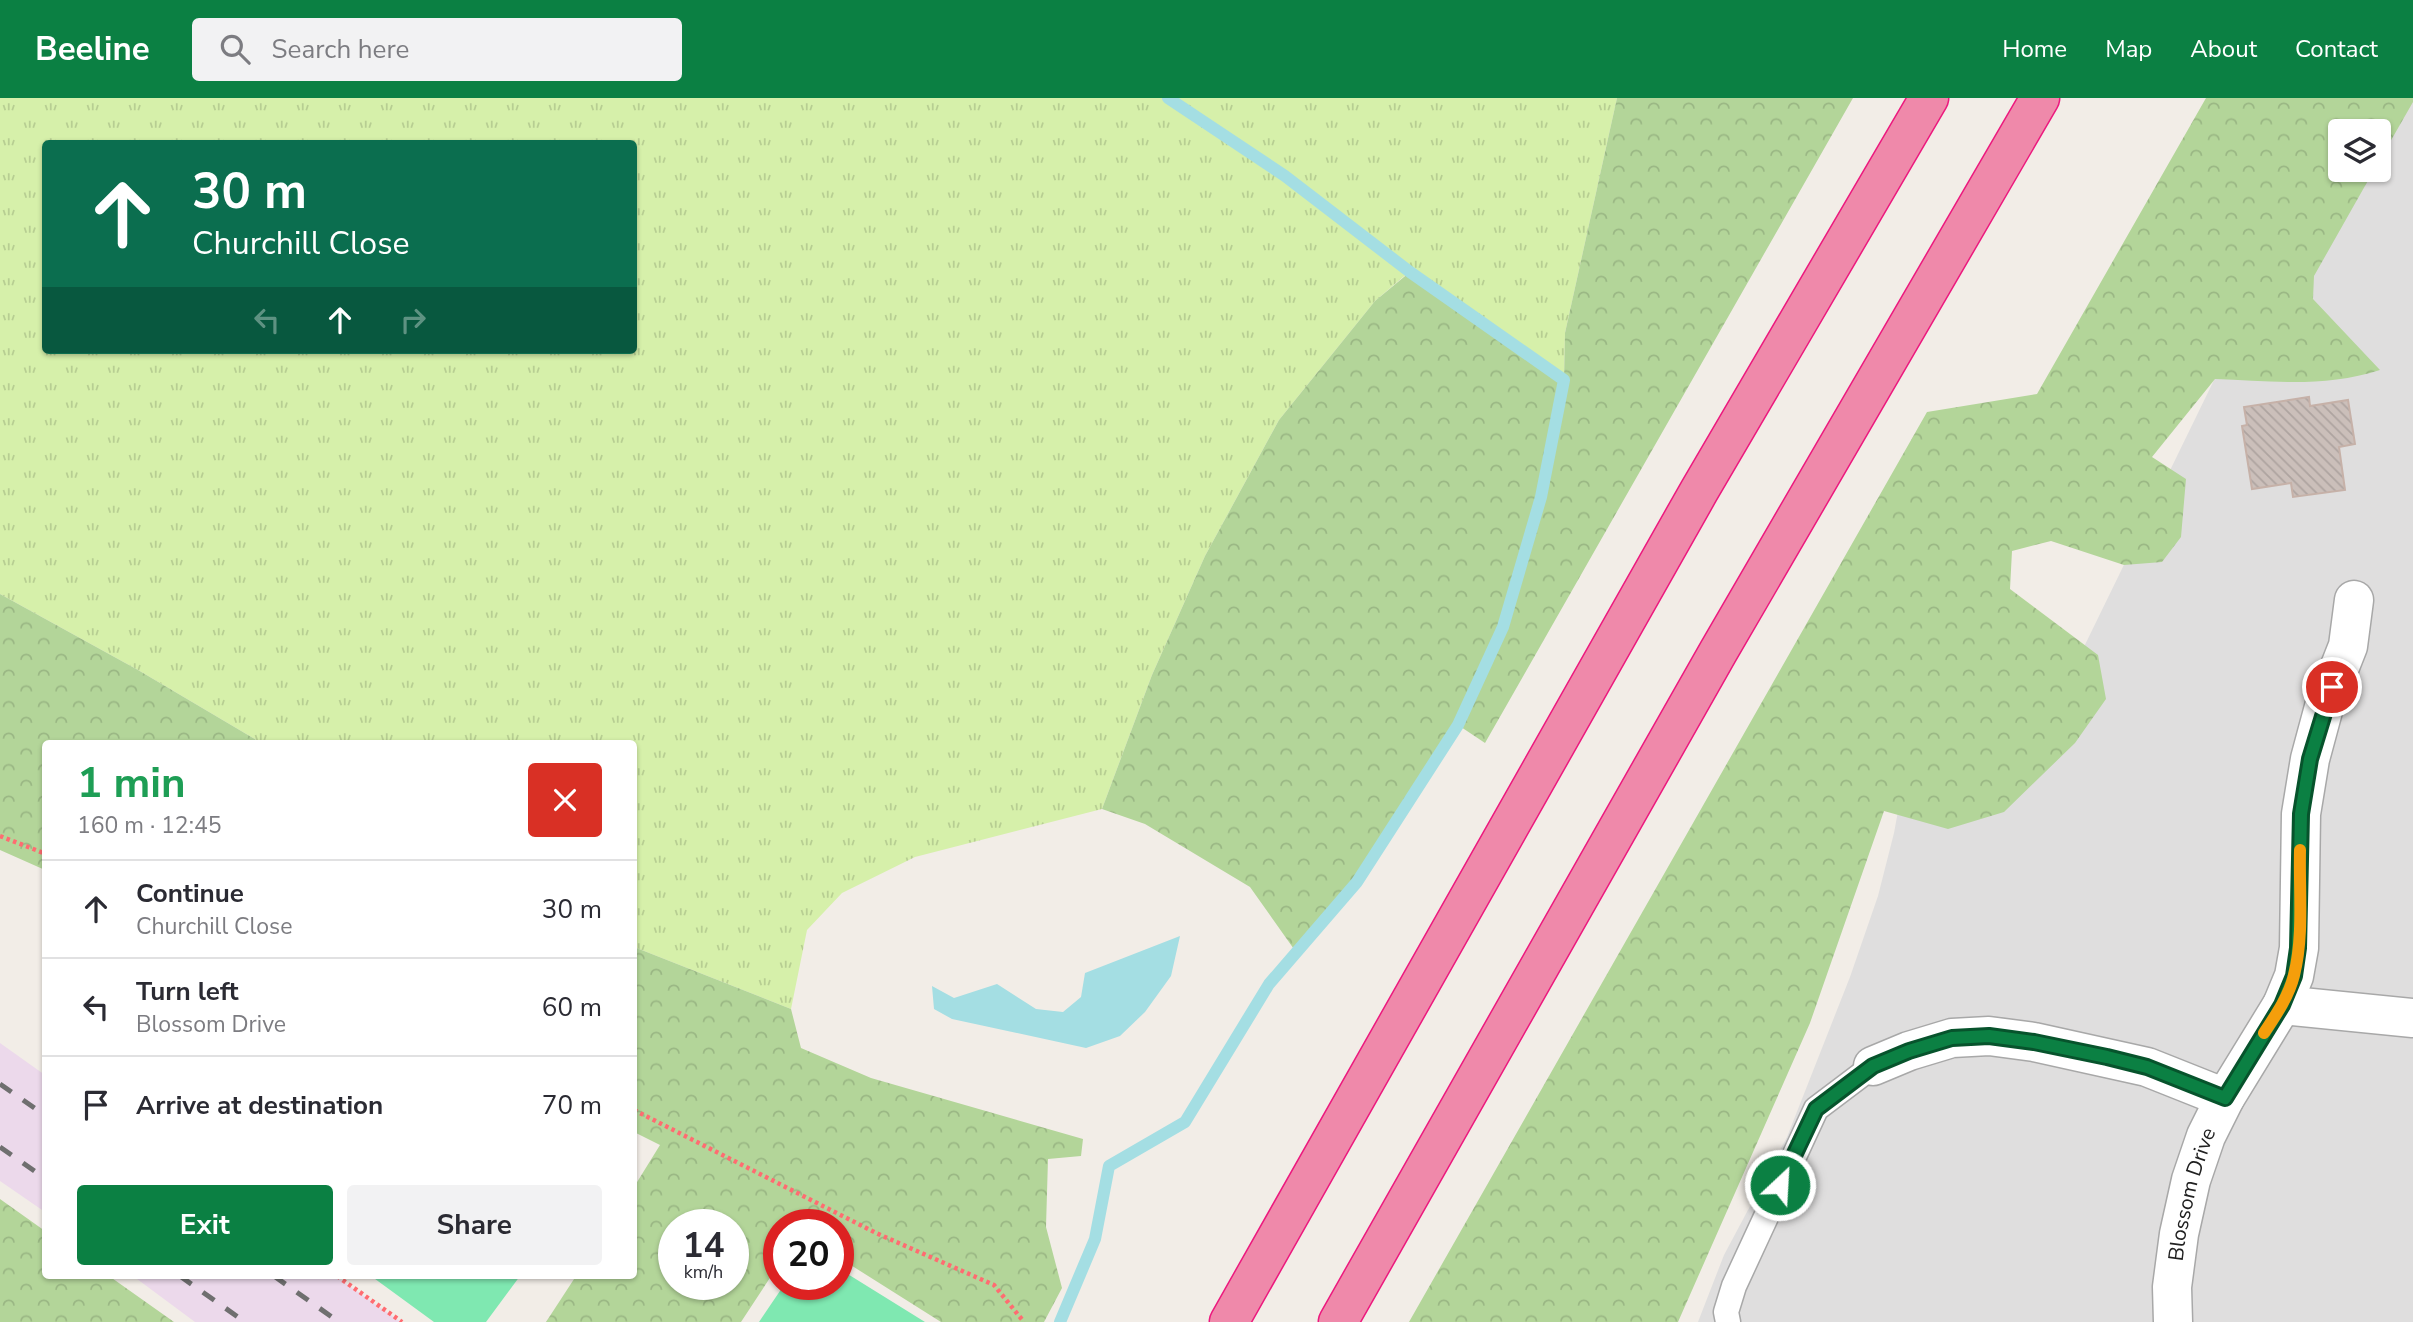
<!DOCTYPE html>
<html lang="en">
<head>
<meta charset="utf-8">
<style>
	body { margin:0; font-family:"Nunito Sans",sans-serif; background:#f2f2f3; color:#2b2b33; height:100vh; display:flex; flex-direction:column; font-size:26px; white-space:nowrap }
	* { box-sizing:border-box; margin:0 }
	p { font-size:23px; color:#7c7c81 }
	.icon { flex:none; width:38px; height:38px; fill:none; stroke:currentColor; stroke-width:2; stroke-linecap:round; stroke-linejoin:round }
	.map { position:relative; flex:1; overflow:hidden }
	.details { position:absolute; left:42px; top:642px; width:595px; height:539px; display:flex; flex-direction:column; background:#fff; border-radius:7px; box-shadow:0 2px 5px #0004 }
	.details>* { flex:none }
	.guide { position:absolute; left:42px; top:42px; width:595px; height:214px; border-radius:7px; box-shadow:0 2px 5px #0004; background:#0b6e4f; color:#fff; overflow:hidden }
	.fabs { position:absolute; left:2328px; top:21px; display:grid; gap:14px }
	.fabs a { display:grid; place-items:center; width:63px; height:63px; border-radius:7px; background:#fff; box-shadow:0 2px 5px #0004; font-size:35px }
	.speed { position:absolute; left:658px; top:1111px; display:flex; gap:14px; font-size:35px; font-weight:700; text-align:center }
	.speed>* { display:grid; place-content:center; width:91px; height:91px; border-radius:50%; background:#fff; box-shadow:0 2px 5px #0004; line-height:1 }
	.speed small { font-size:18px; font-weight:400 }
	.speed .limit { border:10px solid #d22; background:#fff; color:#111 }
	.pin { position:absolute; display:grid; place-items:center; width:60px; height:60px; color:#fff; margin:-30px; border:4px solid #fff; border-radius:50%; box-shadow:0 2px 7px #0007 }
	.me { position:absolute; width:77px; margin:-38px; rotate:25deg; stroke-linejoin:round; filter:drop-shadow(0 0 5px #0008) }
	.turn { display:flex; align-items:center; gap:24px; height:147px; padding:0 35px; font-size:32px }
	.turn .icon { width:91px; height:91px; stroke-width:2.5 }
	.turn b { display:block; font-size:49px; line-height:60px }
	.lanes { display:flex; align-items:center; height:66px; padding:0 35px; background:#0003; justify-content:center; gap:35px; direction:ltr }
	.lanes .off { opacity:.35 }
	.round { display:grid; place-items:center; flex:none; width:74px; height:74px; border-radius:7px; background:#f2f2f3 }
	.summary { display:flex; align-items:center; justify-content:space-between; height:119px; padding:0 35px }
	h1 { font-size:42px; font-weight:700; line-height:52px; color:#1e9e55 }
	.action { display:flex; gap:14px; margin-top:auto; padding:14px 35px }
	.action a { flex:1; height:80px; border-radius:7px; background:#0b8043; color:#fff; font-size:28px; font-weight:700; line-height:80px; text-align:center }
	.action a+a { background:#f2f2f3; color:#2b2b33 }
	ul { padding:0; list-style:none }
	li { display:flex; align-items:center; gap:21px; height:98px; padding:0 35px; border-top:2px solid #e1e1e2 }
	li div { flex:1 }
	li b { display:block; font-size:26px }
	li em { font-style:normal }
	header { display:flex; align-items:center; gap:42px; box-sizing:border-box; height:98px; padding:0 35px; background:#0b8043; color:#fff }
	header strong { font-size:33px }
	nav { display:flex; gap:38px; margin-inline-start:auto; font-size:24px }
	.search { width:490px; height:63px; background:#f2f2f3; display:flex; align-items:center; gap:18px; box-sizing:border-box; padding:0 24px; border-radius:7px; color:#7c7c81; font-size:26px }
	.map>svg:first-child { display:block }
	.residential { fill:#dfdede }
	.railway { fill:#ecd9eb }
	.grass { fill:url(#grass-tufts); fill-rule:evenodd }
	.forest { fill:url(#forest-crowns); fill-rule:evenodd }
	.pitch { fill:#7fe8b1 }
	.water { fill:#a4dee3 }
	.lines { fill:none; stroke-linecap:round; stroke-linejoin:round }
	.stream { stroke:#a4dee3; stroke-width:12 }
	.building { fill:url(#building-back-hatch); stroke:#c6b1a8; stroke-width:2 }
	.service-casing { stroke:#a8a8a8; stroke-width:27 }
	.minor-casing { stroke:#a8a8a8; stroke-width:41 }
	.motorway-casing { stroke:#ec197e; stroke-width:41 }
	.path { stroke:#ff6c71; stroke-width:4.5; stroke-dasharray:3.5 3.5; stroke-linecap:butt }
	.service { stroke:#fff; stroke-width:24 }
	.minor { stroke:#fff; stroke-width:38 }
	.motorway { stroke:#ef89aa; stroke-width:38 }
	.rail { stroke:#6f6f6f; stroke-width:5; stroke-dasharray:14 14; stroke-linecap:butt }
	.route-casing { stroke:#07532c; stroke-width:18 }
	.route { stroke:#0b8043; stroke-width:12 }
	.slow { stroke:#f59e0b; stroke-width:12 }
	.labels { text-anchor:middle; dominant-baseline:central; stroke-width:6; stroke-linejoin:round; paint-order:stroke }
	.street-label { font-size:21px; fill:#212121; stroke:#fff }
</style>
</head>
<body>
<header>
<strong>Beeline</strong>
<div class="search"><svg class="icon" aria-label="search" viewBox="0 0 24 24"><circle cx="10" cy="10" r="6"/><path d="M15 15l6 6"/></svg>Search here</div>
<nav><a>Home</a><a>Map</a><a>About</a><a>Contact</a></nav>
</header>
<div class="map">
<svg width="2413" height="1224" viewBox="0 0 2413 1224">
	<defs>
		<pattern id="grass-tufts" width="24" height="20" patternUnits="userSpaceOnUse" patternTransform="scale(1.75)"><rect width="24" height="20" fill="#d6f0aa"/><path d="M3 7l-1-3M5 7V3M7 7l1-3M15 17l-1-3M17 17v-4M19 17l1-3" fill="none" stroke="#b7ce92"/></pattern>
		<pattern id="forest-crowns" width="20" height="18" patternUnits="userSpaceOnUse" patternTransform="scale(1.75)"><rect width="20" height="18" fill="#b3d599"/><path d="M2 6a3 3 0 1 1 6 0M12 15a3 3 0 1 1 6 0" fill="none" stroke="#9ab784"/></pattern>
		<pattern id="building-back-hatch" width="6" height="6" patternUnits="userSpaceOnUse" patternTransform="scale(1.75)"><rect width="6" height="6" fill="#cbbfba"/><path d="M-1 5l2 2M0 0l6 6M5-1l2 2" fill="none" stroke="#aea4a0"/></pattern>
	</defs>
	<rect width="100%" height="100%" fill="#f2ede7"/>
	<!-- residential -->
	<path class="residential" d="M2413 0V1224H1698L1724 1157 1787 1039 1850 879 1878 798 1894 735 1907 664 2004 713 2235 239 2340 72H2378V33Z"/>
	<!-- railway -->
	<path class="railway" d="M0 945 45 977V1114L0 1083Z
		M133 1178H335L401 1224H195Z"/>
	<!-- grass -->
	<path class="grass" d="M0 0H1617L1565 235 1564 282 1409 174 1375 203 1279 322 1205 458 1152 577 1102 711 915 759 842 795 807 832 791 911 634 849V646H263L138 572 0 496ZM46 46H634V252H46Z"/>
	<!-- forest -->
	<path class="forest" d="M1617 0H1853L1485 645 1458 627 1357 784 1296 854 1250 789 1145 726 1102 711 1152 577 1205 458 1279 322 1375 203 1410 174 1564 282 1565 235Z
		M2206 0H2413V4L2378 65V33H2340V72H2374L2314 178 2313 201 2380 272C2325 290 2271 283 2215 281L2152 359 2186 381 2181 439 2162 464 2124 467 2051 443 2012 453 2010 491 2098 557 2106 601 2075 645 2004 714 1948 731 1884 713 1810 925 1678 1224H1409L1927 314 2037 296Z
		M0 496 138 572 263 646H46L45 772 0 752Z
		M634 849 791 911 801 950 871 980 1083 1041 1081 1058 1048 1061 1046 1129 1062 1190 1044 1224H941L838 1159V1127H779V1166L741 1224H546L576 1178H634V1089L660 1047 634 1034ZM733 1127V1186H674V1127Z
		M0 1101 45 1133 46 1178H109L174 1224H0Z"/>
	<!-- pitch -->
	<path class="pitch" d="M838 1170 925 1224H759L784 1187 838 1186Z
		M371 1178H520L486 1224H434Z"/>
	<!-- water -->
	<path class="water" d="M1180 838 1171 878 1145 914 1120 938 1086 950 952 921 934 911 932 888 954 900 997 886 1036 911 1063 914 1081 899 1085 875Z"/>
	<g class="lines">
		<!-- stream -->
		<path class="stream" d="M1060 1224 1095 1141 1109 1068 1185 1024 1269 886 1357 784 1458 627 1503 529 1541 399 1564 282 1410 174 1285 78 1168 0"/>
	</g>
	<!-- building -->
	<path class="building" d="M2309 299 2310 308 2348 302 2355 346 2339 349 2345 392 2293 399 2291 385 2252 391 2242 328 2247 327 2244 309Z"/>
	<g class="lines">
		<!-- service casing -->
		<g class="service-casing">
			<path id="service" d="M1728 1224 1726 1214 1734 1188 1816 1011 1873 968"/>
		</g>
		<!-- minor casing -->
		<g class="minor-casing">
			<g id="minor">
				<path d="M2282 907 2413 920"/>
				<path d="M1873 968 1909 953 1952 940 1989 938 2034 944 2147 969 2225 1000"/>
				<path id="s1" d="M2173 1224 2172 1189 2179 1136 2191 1082 2206 1038 2225 1000 2282 907 2294 878 2299 850 2301 716 2310 661 2324 609 2348 548 2354 502"/>
			</g>
		</g>
		<!-- motorway casing -->
		<g class="motorway-casing">
			<path id="motorway" d="M1229 1224 1699 393 1929 0
				M1338 1224 1718 554 2040 0"/>
		</g>
		<!-- path -->
		<path class="path" d="M0 738 46 756
			M634 1012 876 1135 994 1187 1024 1224
			M337 1178 402 1224"/>
		<!-- service -->
		<use href="#service" class="service"/>
		<!-- minor -->
		<use href="#minor" class="minor"/>
		<!-- motorway -->
		<use href="#motorway" class="motorway"/>
		<!-- rail -->
		<path class="rail" d="M0 986 46 1018
			M0 1049 46 1081
			M180 1178 245 1224
			M274 1178 339 1224"/>
	</g>
	<g class="lines">
		<!-- route casing -->
		<g class="route-casing">
			<path id="route" d="M1780 1087 1816 1011 1873 968 1909 953 1952 940 1989 938 2034 944 2107 959 2147 969 2225 1000 2282 907 2294 878 2298 850 2301 716 2310 661 2332 589"/>
		</g>
		<!-- route -->
		<use href="#route" class="route"/>
		<!-- slow -->
		<path class="slow" d="M2264 935C2276 917 2289 898 2294 877 2304 838 2299 792 2300 752"/>
	</g>
	<g class="labels">
		<!-- street labels -->
		<g class="street-label">
			<text stroke="none"><textPath href="#s1" startOffset="130">Blossom Drive</textPath></text>
		</g>
	</g>
</svg>
<div class="fabs">
<a><svg class="icon" aria-label="layers" viewBox="0 0 24 24"><path d="M12 4l9 5-9 5-9-5zM3 14l9 5 9-5"/></svg></a>
</div>
<div class="speed"><div>14<small>km/h</small></div><div class="limit">20</div></div>
<div class="pin" style="left:2332px;top:589px;background:#d93025"><svg class="icon" aria-label="arrive" viewBox="0 0 24 24"><path d="M6 21V4h12l-3 4 3 4H6"/></svg></div>
<svg class="me" style="left:1780px;top:1087px" viewBox="-20 -20 40 40"><circle r="17" fill="#0b8043" stroke="#fff" stroke-width="3"/><path d="M0-11L8 9 0 5-8 9z" fill="#fff"/></svg>
<div class="guide">
<div class="turn"><svg class="icon" aria-label="ahead" viewBox="0 0 24 24"><path d="M12 20V5M6 11l6-6 6 6"/></svg><div><b>30 m</b>Churchill Close</div></div>
<div class="lanes"><svg class="icon off" aria-label="left" viewBox="0 0 24 24"><path d="M17 20v-9H6M10 6l-5 5 5 5"/></svg><svg class="icon" aria-label="ahead" viewBox="0 0 24 24"><path d="M12 20V5M6 11l6-6 6 6"/></svg><svg class="icon off" aria-label="right" viewBox="0 0 24 24"><path d="M7 20v-9h11M14 6l5 5-5 5"/></svg></div>
</div>
<section class="details">
<div class="summary"><div><h1>1 min</h1><p>160 m · 12:45</p></div><a class="round" style="background:#d93025;color:#fff"><svg class="icon" aria-label="close" viewBox="0 0 24 24"><path d="M6 6l12 12M18 6L6 18"/></svg></a></div>
<ul>
<li><svg class="icon" aria-label="ahead" viewBox="0 0 24 24"><path d="M12 20V5M6 11l6-6 6 6"/></svg><div><b>Continue</b><p>Churchill Close</p></div><em>30 m</em></li>
<li><svg class="icon" aria-label="left" viewBox="0 0 24 24"><path d="M17 20v-9H6M10 6l-5 5 5 5"/></svg><div><b>Turn left</b><p>Blossom Drive</p></div><em>60 m</em></li>
<li><svg class="icon" aria-label="arrive" viewBox="0 0 24 24"><path d="M6 21V4h12l-3 4 3 4H6"/></svg><div><b>Arrive at destination</b></div><em>70 m</em></li>
</ul>
<div class="action"><a>Exit</a><a>Share</a></div>
</section>
</div>
</body>
</html>
